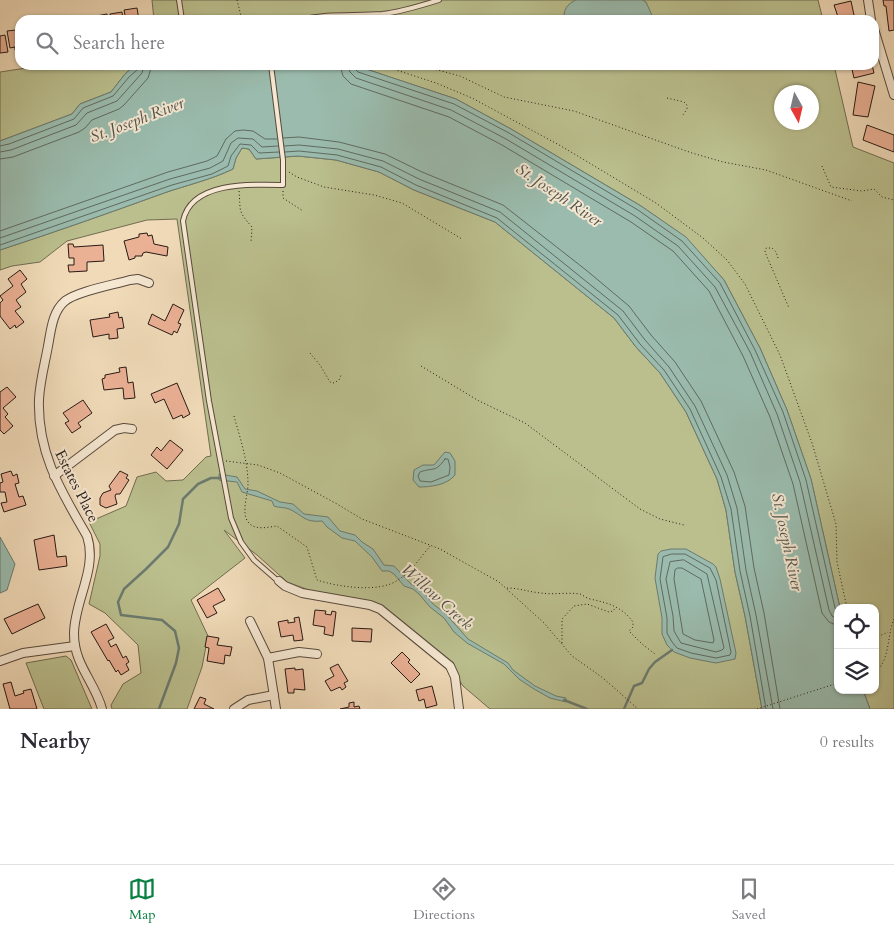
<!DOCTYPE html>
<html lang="en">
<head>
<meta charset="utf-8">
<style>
	:root { --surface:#fff; --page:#f2f2f3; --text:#2b2b33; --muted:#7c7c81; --line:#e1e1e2; --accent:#0b8043 }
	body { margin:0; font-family:Cardo,serif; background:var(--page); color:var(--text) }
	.controls { position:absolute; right:15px; bottom:15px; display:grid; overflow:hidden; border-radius:10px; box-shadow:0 1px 4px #0004 }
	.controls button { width:45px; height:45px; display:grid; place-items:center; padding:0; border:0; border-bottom:1px solid var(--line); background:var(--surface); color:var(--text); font:25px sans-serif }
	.compass { position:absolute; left:774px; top:85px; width:45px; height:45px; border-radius:50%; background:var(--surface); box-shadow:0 1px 4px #0004; rotate:172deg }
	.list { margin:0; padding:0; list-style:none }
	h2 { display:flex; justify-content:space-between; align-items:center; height:65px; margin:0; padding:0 20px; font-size:21px }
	h2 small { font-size:16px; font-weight:400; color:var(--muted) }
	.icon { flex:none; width:28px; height:28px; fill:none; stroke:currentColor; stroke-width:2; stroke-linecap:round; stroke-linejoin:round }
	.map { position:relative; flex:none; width:894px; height:709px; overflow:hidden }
	.search { position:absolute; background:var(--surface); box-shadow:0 1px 4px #0004; left:15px; right:15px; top:15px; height:55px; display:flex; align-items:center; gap:12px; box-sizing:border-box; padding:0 18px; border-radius:15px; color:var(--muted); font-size:19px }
	.sheet { height:155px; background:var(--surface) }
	nav { display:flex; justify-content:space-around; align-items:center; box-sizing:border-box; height:70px; border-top:1px solid var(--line); background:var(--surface); font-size:14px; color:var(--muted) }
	nav a { display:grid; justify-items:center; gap:2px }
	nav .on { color:var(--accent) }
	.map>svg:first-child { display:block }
	.green { fill:#bbbf8e; stroke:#716c51; fill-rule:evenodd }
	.water { fill:#9abbad; stroke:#6c7b70 }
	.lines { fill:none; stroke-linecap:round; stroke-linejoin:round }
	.shore { stroke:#606a60; stroke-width:1 }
	.stream { stroke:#6c7b70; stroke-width:2.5 }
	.building { fill:#ebb195; stroke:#271a14 }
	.lane-casing { stroke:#594a3d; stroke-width:6 }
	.street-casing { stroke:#594a3d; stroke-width:10 }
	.path { stroke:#271a14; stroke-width:1; stroke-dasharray:1 2.5; stroke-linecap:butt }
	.lane { stroke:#f5e7d1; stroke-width:4 }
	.street { stroke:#f5e7d1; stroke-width:8 }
	.labels { text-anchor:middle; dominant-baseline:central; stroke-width:4; stroke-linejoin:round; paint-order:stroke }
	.street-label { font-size:15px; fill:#271a14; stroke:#f5e7d1 }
	.water-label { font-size:16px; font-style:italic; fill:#4f524a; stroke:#f5e7d1 }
</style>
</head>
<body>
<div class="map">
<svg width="894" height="709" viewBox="0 0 894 709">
	<rect width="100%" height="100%" fill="#f0dab8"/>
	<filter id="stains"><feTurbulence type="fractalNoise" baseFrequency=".004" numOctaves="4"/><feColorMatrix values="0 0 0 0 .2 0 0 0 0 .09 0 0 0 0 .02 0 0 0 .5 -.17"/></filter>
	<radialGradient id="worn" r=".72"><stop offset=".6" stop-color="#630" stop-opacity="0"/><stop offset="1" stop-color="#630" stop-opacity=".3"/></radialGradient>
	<g class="green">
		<polygon points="152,0 818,0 823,20 154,20"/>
		<polygon points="46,65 135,65 125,74 111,92 80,104 72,114 0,141 0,72"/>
		<path d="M346 65H834L853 147 894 163V709H870L863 690H875V608H840L811 479 787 410 760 348 724 280 685 237 641 206 511 129 456 99 357 66ZM782 92H812V122H782Z"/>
		<path d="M242 148 249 149 256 159 298 156 336 160 379 172 414 190 495 222 614 318 636 347 660 373 686 412 717 479 726 510 735 572 745 616 762 709H490L463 686 450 666 385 612 336 600 287 582 257 555 224 530 245 558 191 600 208 636 202 667 187 709H112L111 705 123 684 141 673 138 645 105 613 89 604 100 556V544L89 522 126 506 137 477 156 472 166 481 183 480 206 457 211 456 177 219 147 220 67 241 40 262 12 266 0 270V250C55 232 109 213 164 193 187 185 210 180 233 169L236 158Z"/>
		<polygon points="66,656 71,660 92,709 44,709 26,663"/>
	</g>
	<g class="water">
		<path d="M576 0H642L646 2 654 20H564C563 10 567 4 576 0Z"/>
		<path d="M135 65H346L357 66 456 99 511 129 641 206 686 237 724 280 760 348 787 410 811 479 840 608H838V690H863L870 709H762L745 616 735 572 726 510 717 479 686 412 660 373 636 347 614 318 495 222 414 190 379 172 336 160 298 156 256 159 249 149 242 148 236 158 233 169C210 180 187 185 164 193 109 213 55 232 0 250V141L72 114 80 104 111 92 125 74Z"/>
		<path d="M445 452 450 453 455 461V475C447 485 431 487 419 487L413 480 414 470 423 465H434Z"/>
		<path d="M219 474 237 477 245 489 257 491 280 502 293 504 304 514 328 517 340 531 355 535 362 542 373 549 384 565 394 566 411 584 421 589 433 604 446 614 468 639 508 663 513 670 535 686 556 696 566 698V702L550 698 534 689 519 679 504 664 467 643 454 632 444 618 430 607 419 594 413 589 404 586 394 574 389 571H382L372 557 355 541 342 538 327 527 322 521C304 523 303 515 289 509 284 507 279 508 274 506L272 501 242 492 237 482 219 480Z"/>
		<polygon points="0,537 15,564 7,590 0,593"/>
		<polygon points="671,549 686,549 713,564 716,567 720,579 736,653 735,659 716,663 690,658 674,652 667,645 662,634 662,618 655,578 658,554 661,551"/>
	</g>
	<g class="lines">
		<g class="shore">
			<polyline points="340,65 343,76 351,84 449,117 502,145 631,222 673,251 709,291 743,356 770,417 793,484 822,613 829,622 838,626"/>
			<polyline points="348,65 350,72 356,78 451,110 506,139 635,216 678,246 715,287 750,352 777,414 800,482 829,610 832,616 838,619"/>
			<polyline points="354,65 355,69 358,72 454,104 509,133 638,210 682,241 720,283 755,350 783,412 806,480 835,608 838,612"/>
			<polyline points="283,138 299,137 339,142 385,154 422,172 503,205 586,270 629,306 651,335 675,362 701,401 734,472 745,506 754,568 764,613 780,709"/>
			<polyline points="0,146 9,144 74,119 83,108 113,96 129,77 137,70 138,65"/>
			<polyline points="284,146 299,145 338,149 383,161 419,179 500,212 623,311 645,340 669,367 695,406 727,475 737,508 746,570 756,615 773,709"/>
			<polyline points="0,152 11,150 76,125 87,113 117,101 142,73 144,65"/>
			<polyline points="285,152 299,151 337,155 381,167 416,185 497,218 618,315 640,344 664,370 690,409 721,477 731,509 740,571 750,616 766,709"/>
			<polyline points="0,159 13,157 79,132 85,128 92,120 119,109 124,105 148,78 152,65"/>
			<polyline points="0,231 168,172 207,161 217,156 226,139 235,131 243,130 253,131 265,139 277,139"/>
			<polyline points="0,238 170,179 210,168 223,161 231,143 238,138 253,139 262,147 278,146"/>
			<polyline points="0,245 172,185 212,174 228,166 231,156 240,144 251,145 259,153 279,152"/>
			<path d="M445 459H448L450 467 449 475 431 482 420 481 418 476 420 472C434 467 435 473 445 459Z"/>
			<polygon points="672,554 685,554 710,568 716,580 731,652 730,655 716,658 691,653 677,648 672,642 667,633 667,618 660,579 663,557"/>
			<polygon points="684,560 707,574 724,648 722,650 716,652 681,643 674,631 673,616 666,579 670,562"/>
			<polygon points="678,568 682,568 701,579 714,640 713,643 695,640 683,634 674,579 675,570"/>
		</g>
		<g class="stream">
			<polyline points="564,700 587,709"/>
			<polyline points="159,709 176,663 179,648 175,631 162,620 121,615 118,602 124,589 146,569 168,547 179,524 183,499 198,484 211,478 222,478"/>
			<polyline points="624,709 634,686 642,683 649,669 655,662 672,650"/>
		</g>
	</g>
	<g class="building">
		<polygon points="883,0 894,0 894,30 889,31 886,6 884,6"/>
		<polygon points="851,1 855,20 839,20 834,5"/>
		<polygon points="137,8 139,20 134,20 133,19 126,20 124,10"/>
		<polygon points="122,12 123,20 111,20 110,14"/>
		<polygon points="107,14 108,20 92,20 91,17"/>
		<polygon points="16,30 17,32 20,32 20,50 15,50 15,47 10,48 7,31"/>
		<polygon points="5,35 8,52 0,53 0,36"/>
		<polygon points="851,65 872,65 874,73 854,78"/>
		<polygon points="858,82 875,86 868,117 853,115"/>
		<polygon points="867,125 894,135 894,152 863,140"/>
		<polygon points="147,233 148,236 152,235 154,244 168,247 167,256 146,252 143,253 142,256 135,256 135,258 129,260 124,241 139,237 139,234"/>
		<polygon points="68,244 73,244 74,247 103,245 104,261 87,262 87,271 69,272 68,265 74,265 74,258 69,258"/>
		<polygon points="20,270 27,279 21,284 26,292 16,300 21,307 15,311 24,322 16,328 15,325 10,329 0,316 0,303 3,300 0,296 13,286 8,279"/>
		<polygon points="173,304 184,310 178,323 181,324 177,333 174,331 172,335 148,324 152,314 165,321"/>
		<polygon points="118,312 119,318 122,317 124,328 117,329 118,338 109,339 109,334 93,337 90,320 110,317 109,314"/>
		<polygon points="126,367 128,383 133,382 135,398 124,399 123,388 104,390 102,379 105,378 105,375 120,372 119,368"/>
		<polygon points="177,383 190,414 183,418 182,415 173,419 164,399 155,403 151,394"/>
		<polygon points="7,387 16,397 3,408 8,414 5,417 13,426 4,434 0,430 0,392"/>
		<polygon points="83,400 92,413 78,423 81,427 72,433 65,423 69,421 63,413"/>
		<polygon points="170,440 183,450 167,469 151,455 157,447 161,451"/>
		<polygon points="11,471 13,476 17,474 19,483 15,484 19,497 23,496 26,505 4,512 1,503 7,502 5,492 0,492 0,483 3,482 1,474"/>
		<polygon points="120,471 128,475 126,478 129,480 120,494 116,494 115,496 117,504 106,508 100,505 100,498 103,493 111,490 109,486"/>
		<polygon points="54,535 57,557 66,556 67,566 39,570 34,540"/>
		<polygon points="218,588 225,600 213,606 217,613 207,618 197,600"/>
		<polygon points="38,604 45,618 12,634 4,619"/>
		<polygon points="315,610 326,611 325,614 331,615 332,611 336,612 333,636 324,634 325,627 313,625"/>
		<polygon points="299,617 303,640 294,641 293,635 281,637 278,622 288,620 288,623 295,622 294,618"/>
		<polygon points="106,624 114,638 108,641 111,647 116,644 123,658 126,656 129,662 126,664 129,670 121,675 118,670 116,672 109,660 108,661 91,632"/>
		<polygon points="352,628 372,629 371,642 352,641"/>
		<polygon points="207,636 219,638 217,645 232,647 230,656 225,655 224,664 207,661 209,648 205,647"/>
		<polygon points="402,652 410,660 408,662 420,674 411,683 391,663"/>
		<polygon points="338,664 348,681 344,683 346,687 342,690 340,687 331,691 325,681 334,676 330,668"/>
		<polygon points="295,668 295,670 303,669 305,690 294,689 294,693 288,693 285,669"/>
		<polygon points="11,682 15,696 24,693 23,691 31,689 37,709 10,709 3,684"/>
		<polygon points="432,686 437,705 426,708 424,699 419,701 416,690"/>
		<polygon points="200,697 206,699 204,704 214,709 194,709"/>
		<polygon points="354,702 354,707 359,706 360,709 340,709 349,707 349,703"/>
	</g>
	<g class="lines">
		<g class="lane-casing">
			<g id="lane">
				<polyline points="179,0 182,20"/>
				<path d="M299 20C328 13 353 16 382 14 401 12 420 6 439 0"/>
				<path d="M271 65 283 160V185C252 184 191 181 183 221L209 401 231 518 241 542 254 560 278 581"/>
			</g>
		</g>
		<g class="street-casing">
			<g id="street">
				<polyline points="868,0 871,20"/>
				<polyline points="874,29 894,95"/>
				<polyline points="54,476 115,430 124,428 132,429"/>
				<polyline points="279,581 285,586 302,593 370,605 380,609 450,666 455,677 459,709"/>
				<polyline points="250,621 268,658 276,709"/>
				<polyline points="268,658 299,652 317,654"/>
				<polyline points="0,661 23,653 75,646"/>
				<path d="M102 709C95 682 74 665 74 634 74 601 98 569 87 536 61 491 37 453 39 399 40 381 45 363 48 346 51 331 52 312 65 301 78 291 113 285 130 280L138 279 149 283"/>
				<polyline points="234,709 248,700 274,695"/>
			</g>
		</g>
		<g class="path">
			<polyline points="237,0 242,20"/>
			<polyline points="381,65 436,83 472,98 561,146 656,203 703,238 727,260 745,284 780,355 812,443 836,524 837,562 847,608"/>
			<polyline points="419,65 460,76 504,97 574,111 692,153 723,162 766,170 852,201"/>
			<polyline points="667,98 684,102 687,105 687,109 683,115"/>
			<polyline points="822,166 831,187 862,191 874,189 882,197 894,200"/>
			<polyline points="289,172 297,177 324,187 374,195 402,203 462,239"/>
			<path d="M239 191C241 212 237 210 252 227L251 243"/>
			<polyline points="283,191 283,198 303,211"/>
			<polyline points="778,258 776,252 772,248 766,248 765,252 789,308"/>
			<polyline points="310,353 320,365 330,382 334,383 339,380 341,375"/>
			<polyline points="421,366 479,401 525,423 640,509 660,519 684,525"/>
			<path d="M234 416C240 438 248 461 248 484 248 495 241 512 248 522 255 531 268 527 277 526L307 547 317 580C338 587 380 593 398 580 411 572 420 558 430 546"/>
			<polyline points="226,461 258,465 280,473 337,504 362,519 440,549 499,582 544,623 572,656 603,678 638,709"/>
			<path d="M507 588C519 588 529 592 541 593 553 595 567 592 580 594 583 595 586 598 590 599 608 603 621 606 633 622V627L629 631 642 644 655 654"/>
			<polyline points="875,638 888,632"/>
			<polyline points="562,643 562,619 574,606 587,604 609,612 613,611 616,607"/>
			<path d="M875 671C890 663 887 634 894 619"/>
			<polyline points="757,709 838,683"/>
		</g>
		<use href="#lane" class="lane"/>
		<use href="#street" class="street"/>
	</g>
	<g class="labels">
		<g class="street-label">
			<text transform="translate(77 486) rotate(63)">Estates Place</text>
		</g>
		<g class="water-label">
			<text transform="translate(137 120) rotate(-21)">St. Joseph River</text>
			<text transform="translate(559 195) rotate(34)">St. Joseph River</text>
			<text transform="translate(787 542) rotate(78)">St. Joseph River</text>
			<text transform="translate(437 597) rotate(42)">Willow Creek</text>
		</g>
	</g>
	<rect width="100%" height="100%" filter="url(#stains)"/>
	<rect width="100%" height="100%" fill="url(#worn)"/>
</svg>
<div class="controls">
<button><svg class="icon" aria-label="locate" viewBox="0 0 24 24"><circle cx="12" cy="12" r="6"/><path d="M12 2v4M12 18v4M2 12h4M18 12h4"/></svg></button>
<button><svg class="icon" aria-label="layers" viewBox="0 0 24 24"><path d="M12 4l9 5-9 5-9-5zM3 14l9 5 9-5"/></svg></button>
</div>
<svg class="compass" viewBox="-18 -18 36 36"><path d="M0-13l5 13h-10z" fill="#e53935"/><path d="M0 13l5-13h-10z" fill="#7c7c81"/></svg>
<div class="search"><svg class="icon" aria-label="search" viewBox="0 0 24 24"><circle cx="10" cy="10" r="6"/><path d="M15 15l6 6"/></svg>Search here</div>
</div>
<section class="sheet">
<h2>Nearby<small>0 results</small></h2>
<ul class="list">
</ul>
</section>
<nav>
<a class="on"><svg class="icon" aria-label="map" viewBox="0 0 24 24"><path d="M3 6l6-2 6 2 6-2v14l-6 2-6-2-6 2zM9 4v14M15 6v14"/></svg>Map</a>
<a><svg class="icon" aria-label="directions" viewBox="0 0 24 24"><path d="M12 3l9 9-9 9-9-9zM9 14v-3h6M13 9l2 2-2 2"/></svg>Directions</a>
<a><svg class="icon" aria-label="saved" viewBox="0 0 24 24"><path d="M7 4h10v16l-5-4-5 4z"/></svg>Saved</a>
</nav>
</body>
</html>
